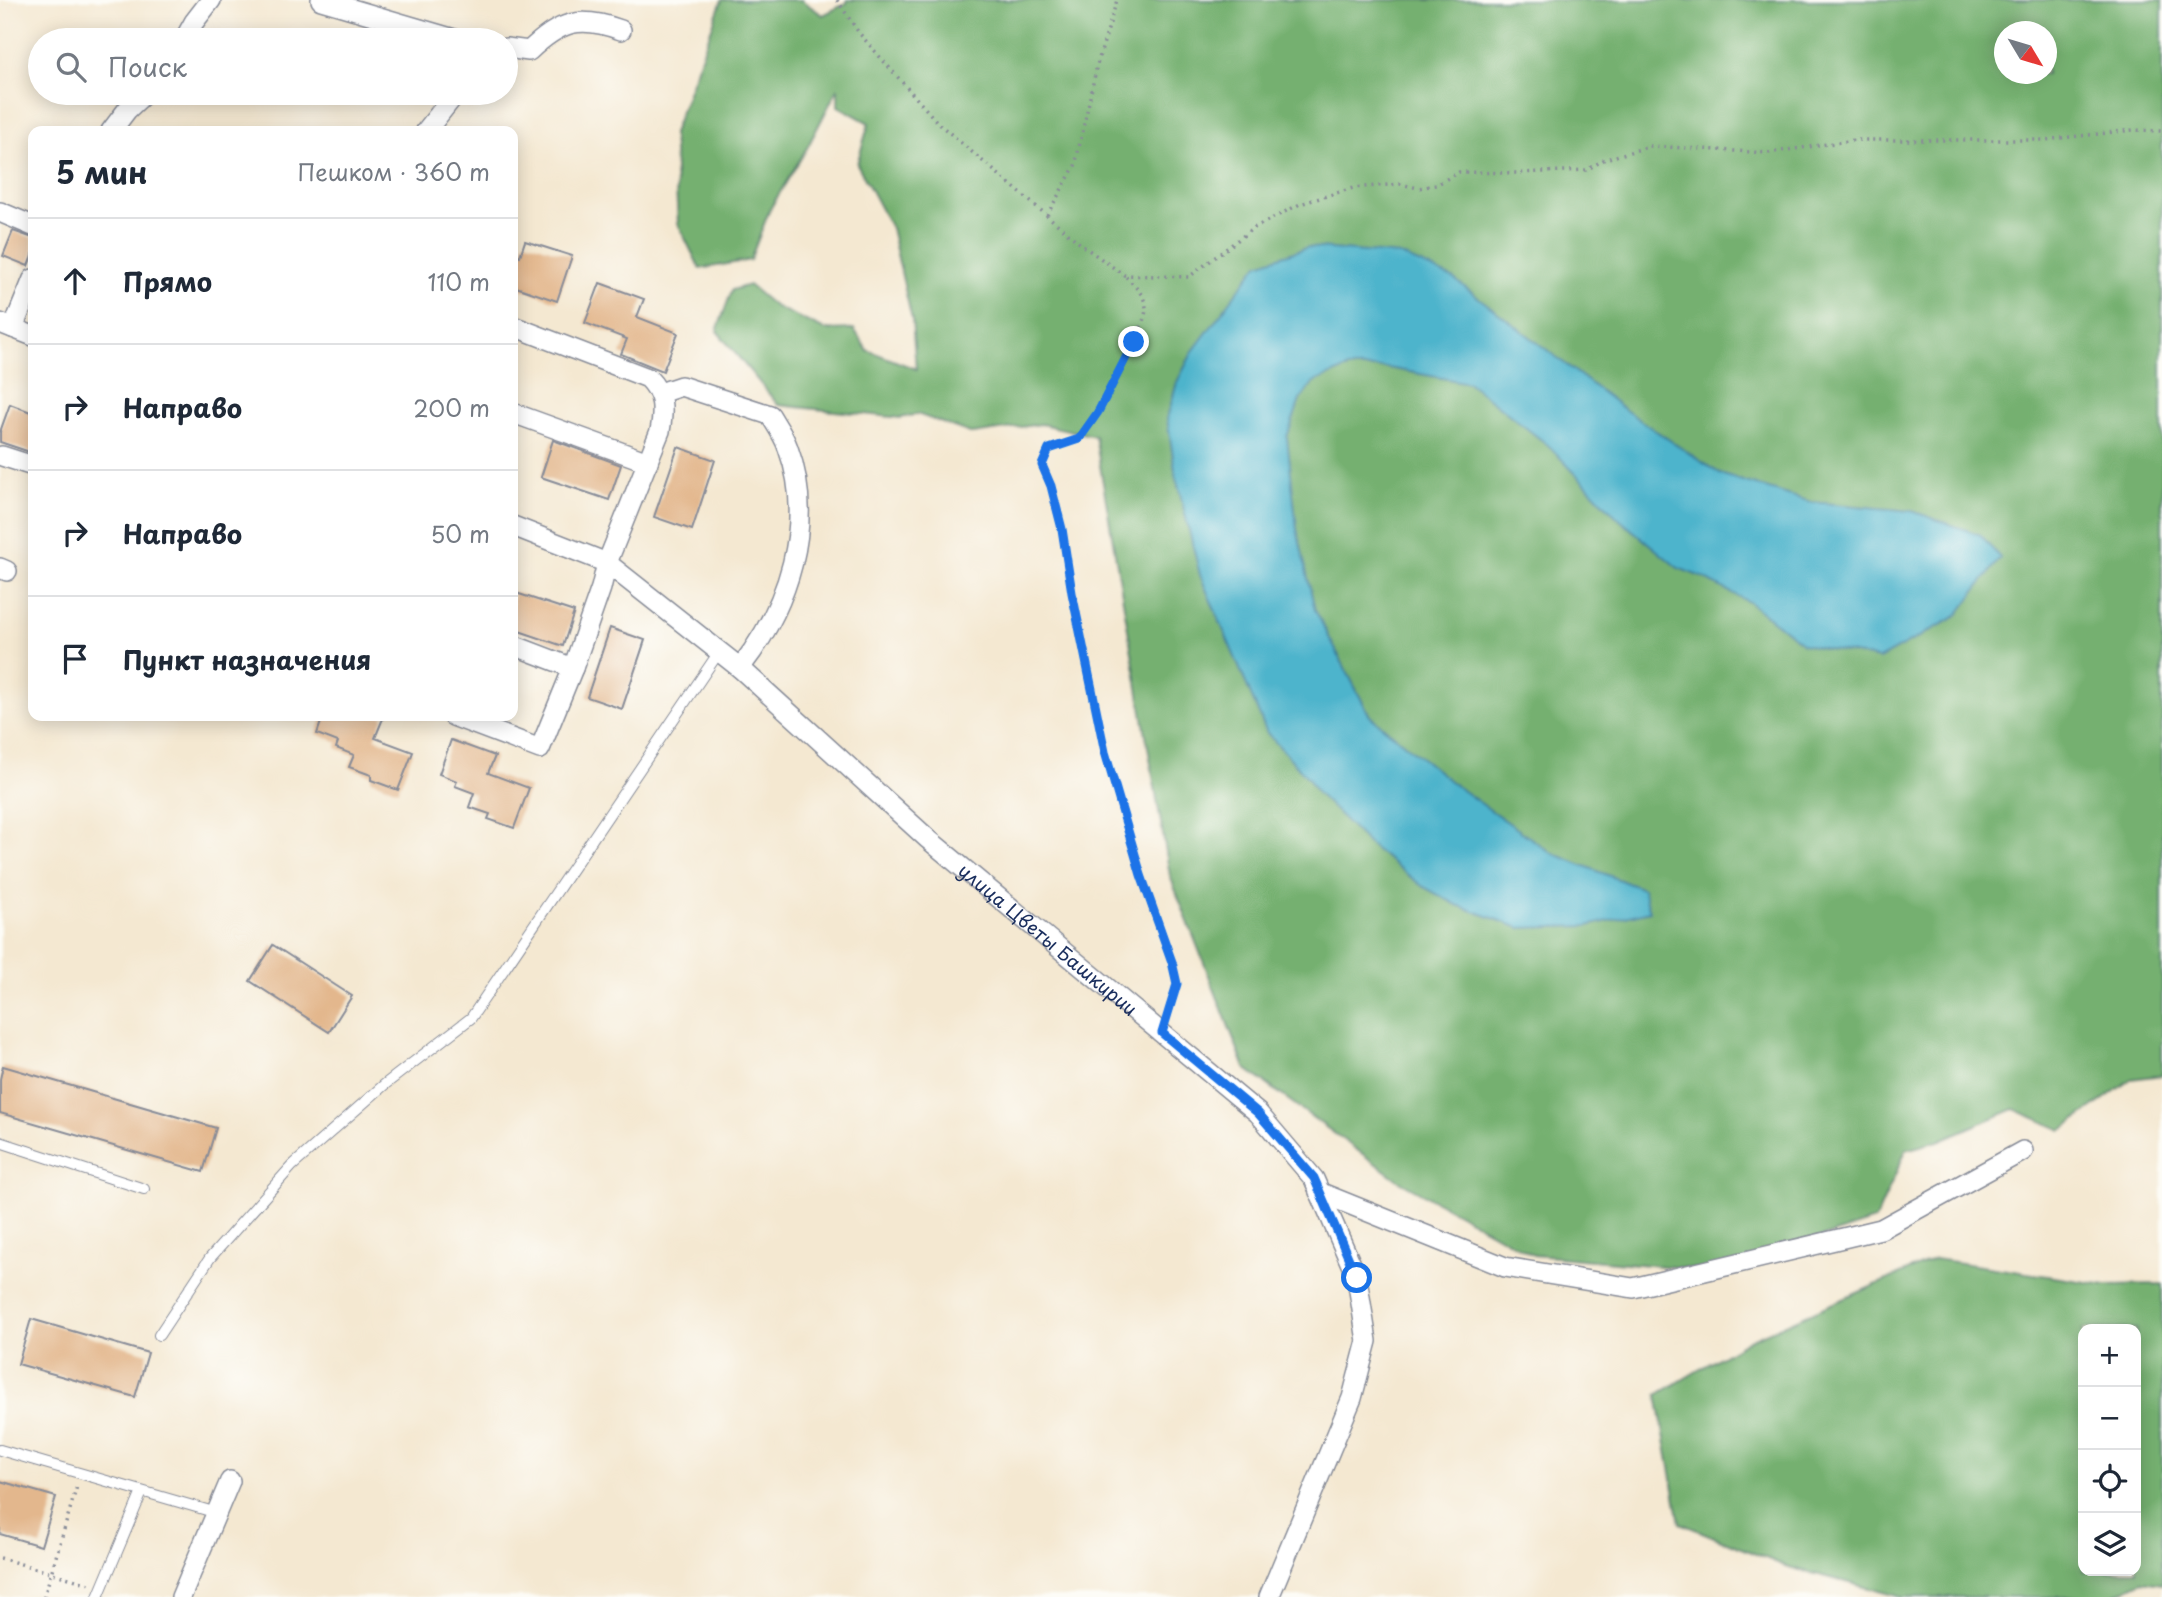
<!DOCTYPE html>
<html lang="ru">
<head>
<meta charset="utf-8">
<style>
	:root { --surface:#fff; --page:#f6f6f7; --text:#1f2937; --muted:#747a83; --line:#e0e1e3 }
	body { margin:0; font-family:"Playpen Sans",sans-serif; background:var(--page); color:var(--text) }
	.controls { position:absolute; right:21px; bottom:21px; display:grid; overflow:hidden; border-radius:14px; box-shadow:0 4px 18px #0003 }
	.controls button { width:63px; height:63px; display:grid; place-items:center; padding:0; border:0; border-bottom:2px solid var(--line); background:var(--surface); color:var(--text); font:35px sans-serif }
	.compass { position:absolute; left:1994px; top:21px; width:63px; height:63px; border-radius:50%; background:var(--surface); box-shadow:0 4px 18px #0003; rotate:128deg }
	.stop { position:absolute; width:21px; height:21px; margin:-16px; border:5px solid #1a73e8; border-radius:50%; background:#fff }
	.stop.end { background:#1a73e8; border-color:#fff; box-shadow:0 2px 7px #0008 }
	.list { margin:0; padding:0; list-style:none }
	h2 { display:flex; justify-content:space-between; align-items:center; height:91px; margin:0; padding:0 28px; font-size:30px }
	h2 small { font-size:23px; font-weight:400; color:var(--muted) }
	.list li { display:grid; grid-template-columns:46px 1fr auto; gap:21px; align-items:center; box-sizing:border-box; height:126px; padding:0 28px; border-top:2px solid var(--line) }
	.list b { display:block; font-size:26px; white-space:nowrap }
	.list em { font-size:23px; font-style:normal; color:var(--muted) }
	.icon { flex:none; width:38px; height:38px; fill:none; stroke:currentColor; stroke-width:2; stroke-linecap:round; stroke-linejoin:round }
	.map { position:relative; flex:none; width:2162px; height:1597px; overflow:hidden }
	.search { position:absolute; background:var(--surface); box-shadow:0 4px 18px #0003; left:28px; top:28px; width:490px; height:77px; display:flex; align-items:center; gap:18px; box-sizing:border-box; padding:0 24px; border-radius:38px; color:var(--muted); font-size:26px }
	.panel { position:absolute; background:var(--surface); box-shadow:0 4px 18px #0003; left:28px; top:126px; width:490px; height:595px; border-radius:14px }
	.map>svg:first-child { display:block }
	.forest { fill:#75b06f; stroke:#487066; stroke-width:2; fill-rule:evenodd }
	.water { fill:#4eb4cc; stroke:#347295; stroke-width:2 }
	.building { fill:#e3b78d }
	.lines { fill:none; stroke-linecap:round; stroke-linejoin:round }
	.lane-casing { stroke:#888c98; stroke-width:12 }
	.street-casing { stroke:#888c98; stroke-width:22 }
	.path { stroke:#888c98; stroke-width:3.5; stroke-dasharray:2 5; stroke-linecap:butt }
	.lane { stroke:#fff; stroke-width:10 }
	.street { stroke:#fff; stroke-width:19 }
	.route { stroke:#1a73e8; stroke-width:9 }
	.labels { text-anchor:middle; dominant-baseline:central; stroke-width:6; stroke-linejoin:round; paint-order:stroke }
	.street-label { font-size:19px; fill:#1b2f5e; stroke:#fdfcf7 }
</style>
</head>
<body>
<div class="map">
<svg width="2162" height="1597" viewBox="0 0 2162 1597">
	<rect width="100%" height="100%" fill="#fdfcf7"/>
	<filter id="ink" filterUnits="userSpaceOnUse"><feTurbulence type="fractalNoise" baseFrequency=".0143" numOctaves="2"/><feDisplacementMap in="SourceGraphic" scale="14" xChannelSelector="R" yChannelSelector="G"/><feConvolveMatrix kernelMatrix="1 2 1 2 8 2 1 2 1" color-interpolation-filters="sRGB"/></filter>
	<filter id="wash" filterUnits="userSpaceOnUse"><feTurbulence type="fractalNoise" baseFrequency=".00686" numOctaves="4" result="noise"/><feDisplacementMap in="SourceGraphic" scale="28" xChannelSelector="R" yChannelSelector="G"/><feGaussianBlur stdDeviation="1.57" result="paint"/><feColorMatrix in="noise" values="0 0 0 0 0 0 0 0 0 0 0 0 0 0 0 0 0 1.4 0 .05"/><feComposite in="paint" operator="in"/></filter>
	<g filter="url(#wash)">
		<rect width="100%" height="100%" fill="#f4e8d1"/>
		<g class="forest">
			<path d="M722 0H801L823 15 847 3V0H2162V1075L2131 1079 2062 1130 2014 1109 1938 1141 1906 1150 1875 1220 1720 1271 1533 1255 1398 1180 1245 1068 1170 876 1095 436 1041 424 973 434 917 414 901 418 778 405 717 331 732 290 749 285 774 306 825 330 854 329 867 350 916 369 912 320 891 228 857 164 869 123 838 106V88L807 148 770 209 750 260 700 269 678 224 673 133ZM2004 32H2046V74H2004Z"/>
			<path d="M1935 1259 2106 1285 2162 1284V1584L2142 1581 2110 1597H1902L1785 1566 1680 1523 1657 1395 1749 1340ZM2083 1329H2136V1571H2083Z"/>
		</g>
		<polygon class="water" points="1308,247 1400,255 1453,278 1628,412 1720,474 1811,502 1912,511 1981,535 2000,558 1957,616 1879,659 1803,644 1749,602 1704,578 1678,568 1619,519 1549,446 1469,383 1388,368 1348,368 1314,382 1300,400 1287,437 1297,529 1315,610 1370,716 1459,788 1552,853 1643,889 1650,911 1588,926 1520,928 1457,905 1422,886 1371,846 1317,793 1308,778 1267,733 1200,575 1176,477 1167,418 1177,382 1193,351 1258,264"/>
		<g id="blocks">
			<g class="building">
				<polygon points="13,231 33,238 33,253 28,266 3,256"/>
				<polygon points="525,241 572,256 557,301 513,286 513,254 520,256"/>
				<polygon points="600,283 644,299 637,317 678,333 663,371 621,354 627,339 585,323"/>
				<polygon points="10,404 33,413 33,453 0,442 0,432"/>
				<polygon points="553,440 621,465 609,500 541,477"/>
				<polygon points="678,447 715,460 692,530 654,517"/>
				<polygon points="513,592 574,612 563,646 513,629"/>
				<polygon points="610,628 645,640 622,709 587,697"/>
				<polygon points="323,716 384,716 375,738 413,752 398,790 371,780 371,775 349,767 354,755 336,748 338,742 317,734"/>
				<polygon points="451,740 495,756 488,773 529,788 514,828 488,819 490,814 469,807 474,793 455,786 457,781 439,774"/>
				<polygon points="273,945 352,996 329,1032 250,981"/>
				<polygon points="3,1066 216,1128 203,1172 0,1113 0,1079"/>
				<polygon points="31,1319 148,1353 135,1397 18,1364"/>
				<polygon points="0,1481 56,1497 41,1546 0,1534"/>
			</g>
		</g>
	</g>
	<g filter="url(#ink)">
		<use href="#blocks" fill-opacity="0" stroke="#888c98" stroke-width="2"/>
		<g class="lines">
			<g class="lane-casing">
				<g id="lane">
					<polyline points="0,1142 144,1189"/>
					<polyline points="159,1335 210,1258 292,1166 384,1085 471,1018 719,652"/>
					<polyline points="0,1450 217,1513"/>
					<polyline points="98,1597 142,1492"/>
				</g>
			</g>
			<g class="street-casing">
				<g id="street">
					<polyline points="321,0 458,40"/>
					<polyline points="184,40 194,22 211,0"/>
					<path d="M506 48 529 51C561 21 579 15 621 30"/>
					<polyline points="111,131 127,110 145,93"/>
					<polyline points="426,131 456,93"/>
					<polyline points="0,212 33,226"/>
					<polyline points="0,323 33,336"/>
					<path d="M513 326 648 378C664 394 664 409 660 431L607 563 601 588 573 668 513 645"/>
					<polyline points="13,328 33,279"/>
					<path d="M660 393 681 386 770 415C776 425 784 436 788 448 816 524 788 607 740 668"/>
					<polyline points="513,413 648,462"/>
					<polyline points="2,456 33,466"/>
					<path id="s1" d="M513 526 607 563 740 668 928 839 1258 1113 1314 1179 1357 1278 1367 1341 1352 1398 1269 1597"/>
					<polyline points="0,568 7,571"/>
					<polyline points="453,716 540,749 573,668"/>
					<polyline points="1319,1192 1505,1267 1633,1288 1881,1229 2023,1151"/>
					<polyline points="181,1597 230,1481"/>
				</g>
			</g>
			<g class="path">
				<polyline points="837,0 859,33 939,124 1083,246 1124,275 1189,277 1252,229 1300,204 1353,188 1400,184 1418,188 1436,185 1459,172 1520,173 1586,170 1605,159 1651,146 1768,153 1854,140 2044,140 2133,130 2162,131"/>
				<polyline points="1047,215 1075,166 1097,65 1117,0"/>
				<path d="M1126 277C1134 285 1145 295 1146 308 1147 326 1094 425 1080 438 1073 444 1058 446 1049 449L1042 465 1051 486 1062 529 1072 593 1105 752 1141 875 1172 962 1177 984 1168 1014"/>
				<polyline points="0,1558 90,1584"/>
				<polyline points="44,1597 77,1486"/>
			</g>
			<use href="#lane" class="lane"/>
			<use href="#street" class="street"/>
		</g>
	</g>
	<g class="lines" filter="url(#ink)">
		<polyline class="route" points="1134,342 1098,412 1079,439 1049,449 1042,465 1051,486 1062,529 1072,593 1105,752 1141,875 1172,962 1177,984 1162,1033 1258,1113 1314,1178 1357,1278"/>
	</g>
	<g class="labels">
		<g class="street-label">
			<text stroke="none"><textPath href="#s1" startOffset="681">улица Цветы Башкирии</textPath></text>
		</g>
	</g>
</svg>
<div class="controls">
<button>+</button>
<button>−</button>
<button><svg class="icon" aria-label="locate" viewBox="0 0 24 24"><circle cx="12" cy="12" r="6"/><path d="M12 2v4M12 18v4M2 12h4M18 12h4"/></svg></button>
<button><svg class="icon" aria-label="layers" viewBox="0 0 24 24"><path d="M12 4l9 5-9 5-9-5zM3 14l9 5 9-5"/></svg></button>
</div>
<svg class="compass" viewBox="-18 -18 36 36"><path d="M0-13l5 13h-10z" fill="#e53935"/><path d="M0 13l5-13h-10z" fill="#747a83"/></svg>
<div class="stop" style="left:1357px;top:1278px"></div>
<div class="stop end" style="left:1134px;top:342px"></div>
<div class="search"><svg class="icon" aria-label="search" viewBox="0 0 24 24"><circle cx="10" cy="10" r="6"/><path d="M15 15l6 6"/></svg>Поиск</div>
<section class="panel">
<h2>5 мин<small>Пешком · 360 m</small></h2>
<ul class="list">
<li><svg class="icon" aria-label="ahead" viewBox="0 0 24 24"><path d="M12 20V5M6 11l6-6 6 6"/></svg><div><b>Прямо</b></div><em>110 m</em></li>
<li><svg class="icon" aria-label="right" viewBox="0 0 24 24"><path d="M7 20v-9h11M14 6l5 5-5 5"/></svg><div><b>Направо</b></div><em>200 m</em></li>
<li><svg class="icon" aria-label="right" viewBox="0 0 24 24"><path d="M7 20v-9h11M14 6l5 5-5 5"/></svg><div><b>Направо</b></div><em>50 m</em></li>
<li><svg class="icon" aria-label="arrive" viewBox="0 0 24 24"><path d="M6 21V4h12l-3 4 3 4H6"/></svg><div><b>Пункт назначения</b></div></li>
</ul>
</section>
</div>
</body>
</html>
